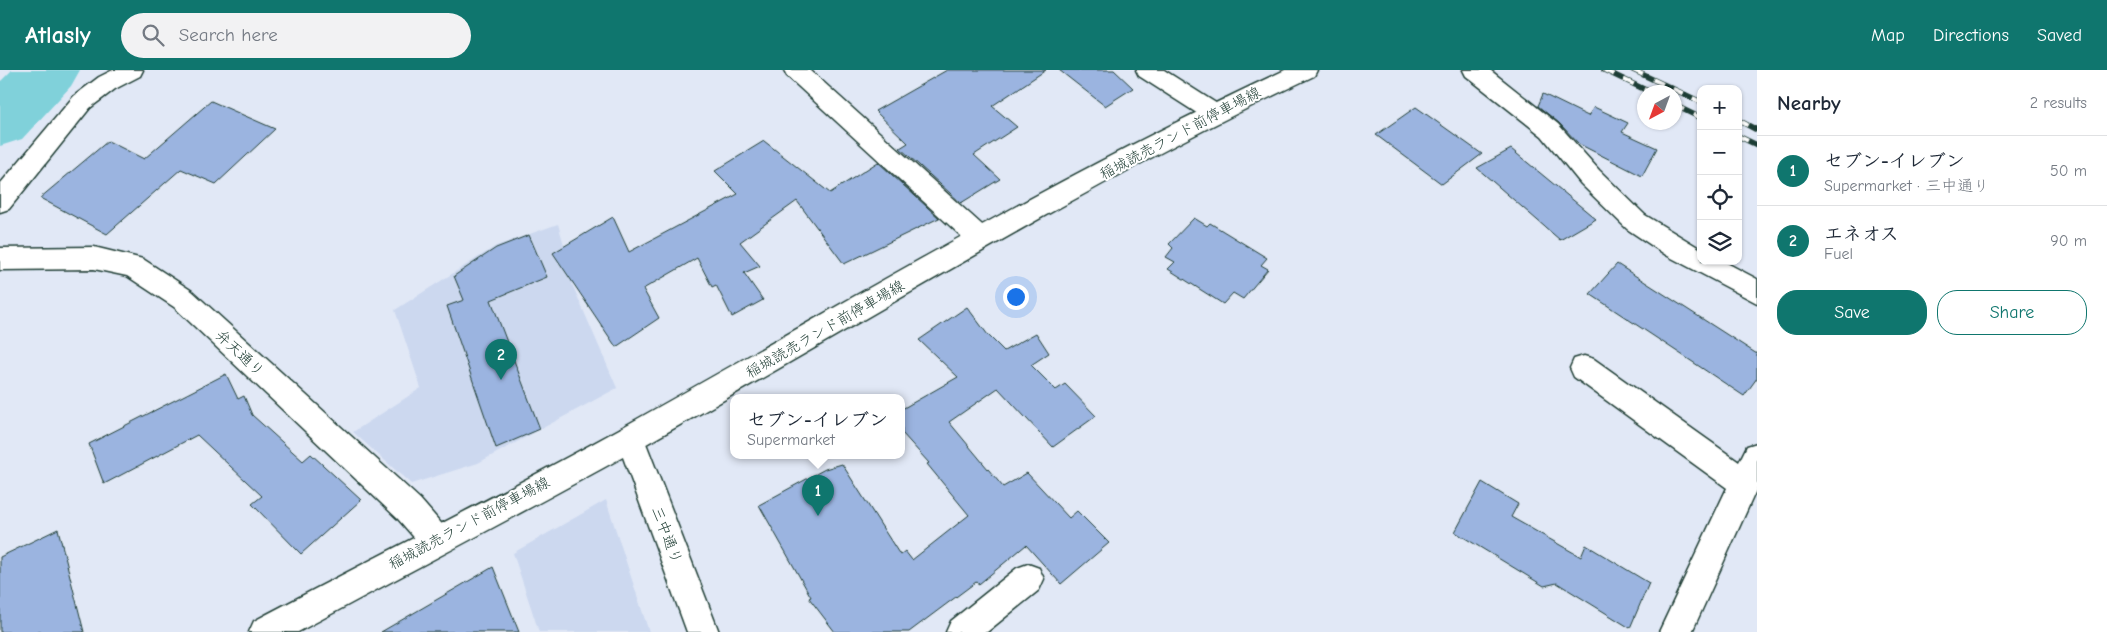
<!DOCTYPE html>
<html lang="en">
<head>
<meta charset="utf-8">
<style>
	:root { --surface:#fff; --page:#f2f2f3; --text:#1f2937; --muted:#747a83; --line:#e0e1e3; --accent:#0f766e }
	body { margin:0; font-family:"Comic Neue","Klee One",sans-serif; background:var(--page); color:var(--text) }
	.controls { position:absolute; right:15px; top:15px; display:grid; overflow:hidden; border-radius:10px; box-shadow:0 1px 4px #0004 }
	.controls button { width:45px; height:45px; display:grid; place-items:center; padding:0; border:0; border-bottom:1px solid var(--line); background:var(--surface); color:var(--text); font:25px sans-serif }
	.compass { position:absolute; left:1637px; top:15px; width:45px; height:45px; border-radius:50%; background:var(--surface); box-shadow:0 1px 4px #0004; rotate:221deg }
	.you { position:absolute; left:1015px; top:226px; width:18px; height:18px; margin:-12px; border:4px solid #fff; border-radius:50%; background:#1a73e8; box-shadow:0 0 0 8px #1a73e833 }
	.badge { display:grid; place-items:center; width:32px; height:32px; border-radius:50%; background:var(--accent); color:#fff; font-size:16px; font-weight:700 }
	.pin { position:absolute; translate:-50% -41px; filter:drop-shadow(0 1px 2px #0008) }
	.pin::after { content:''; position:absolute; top:26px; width:18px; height:15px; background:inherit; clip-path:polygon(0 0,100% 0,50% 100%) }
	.popup { position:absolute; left:730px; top:324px; width:175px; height:65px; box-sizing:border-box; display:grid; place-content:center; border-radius:10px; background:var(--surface); filter:drop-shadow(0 1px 4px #0005); font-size:16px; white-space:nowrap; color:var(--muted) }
	.popup b { font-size:19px; color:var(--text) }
	.popup::after { content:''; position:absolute; left:50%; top:100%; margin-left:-10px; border:10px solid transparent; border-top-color:var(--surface) }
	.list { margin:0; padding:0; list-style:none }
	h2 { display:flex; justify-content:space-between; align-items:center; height:65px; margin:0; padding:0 20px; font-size:21px }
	h2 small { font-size:16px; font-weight:400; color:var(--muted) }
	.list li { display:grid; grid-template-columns:32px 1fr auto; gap:15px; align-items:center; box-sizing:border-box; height:70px; padding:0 20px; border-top:1px solid var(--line) }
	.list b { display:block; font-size:19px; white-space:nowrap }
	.list p { margin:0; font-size:16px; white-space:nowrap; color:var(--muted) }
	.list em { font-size:16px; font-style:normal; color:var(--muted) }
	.actions { display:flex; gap:10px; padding:15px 20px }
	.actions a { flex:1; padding:11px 0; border:1px solid var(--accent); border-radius:20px; text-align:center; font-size:18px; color:var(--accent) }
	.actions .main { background:var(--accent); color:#fff }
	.icon { flex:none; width:28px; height:28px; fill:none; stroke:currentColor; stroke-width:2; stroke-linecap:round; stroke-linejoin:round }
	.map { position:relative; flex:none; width:1757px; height:562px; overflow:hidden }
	header { display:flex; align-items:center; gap:30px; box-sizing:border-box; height:70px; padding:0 25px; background:var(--accent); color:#fff }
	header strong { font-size:24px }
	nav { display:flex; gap:28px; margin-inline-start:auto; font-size:18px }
	.search { width:350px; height:45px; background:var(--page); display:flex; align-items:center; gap:12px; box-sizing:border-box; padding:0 18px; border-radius:28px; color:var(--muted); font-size:19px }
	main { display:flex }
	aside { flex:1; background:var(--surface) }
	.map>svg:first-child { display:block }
	.built { fill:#ccd8ef }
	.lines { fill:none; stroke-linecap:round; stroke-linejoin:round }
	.river { fill:#80d1da; fill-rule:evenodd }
	.building { fill:#9bb4e0; stroke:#1f3d34 }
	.street-casing { stroke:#1f3d34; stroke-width:3 }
	.secondary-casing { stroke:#1f3d34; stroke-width:3 }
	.street { fill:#fff; fill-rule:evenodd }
	.secondary { fill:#fff; fill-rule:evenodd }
	.rail-casing { stroke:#1f3d34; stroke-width:5.5 }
	.rail { stroke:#fff; stroke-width:4; stroke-dasharray:11; stroke-linecap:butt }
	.labels { text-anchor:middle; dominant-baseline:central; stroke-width:4; stroke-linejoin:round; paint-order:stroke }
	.street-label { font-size:15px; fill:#1f3d34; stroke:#fff }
</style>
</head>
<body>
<header>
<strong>Atlasly</strong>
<div class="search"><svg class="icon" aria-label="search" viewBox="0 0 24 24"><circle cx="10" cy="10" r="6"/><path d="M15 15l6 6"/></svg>Search here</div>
<nav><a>Map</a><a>Directions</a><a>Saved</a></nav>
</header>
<main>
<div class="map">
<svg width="1757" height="562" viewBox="0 0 1757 562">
	<rect width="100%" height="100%" fill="#e1e8f6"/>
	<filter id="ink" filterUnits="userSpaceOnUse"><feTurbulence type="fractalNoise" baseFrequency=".02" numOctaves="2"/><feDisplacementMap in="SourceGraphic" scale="10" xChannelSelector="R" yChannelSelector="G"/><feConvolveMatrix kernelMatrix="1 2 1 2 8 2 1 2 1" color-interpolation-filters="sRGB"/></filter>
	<g filter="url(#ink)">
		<g class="built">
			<polygon points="558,154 575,213 572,214 617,318 478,393 411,414 353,362 421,318 395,240 496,176"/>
			<polygon points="606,430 649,562 539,562 513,483"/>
		</g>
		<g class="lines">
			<polygon class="river" points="12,0 80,0 71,16 22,69 0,76 0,12"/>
		</g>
		<g class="building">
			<polygon points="947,0 1046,0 992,36 1017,57 974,85 1000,109 961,133 900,78 908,73 875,41"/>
			<polygon points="1059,0 1114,0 1133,18 1105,36"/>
			<polygon points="1543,24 1588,46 1594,37 1628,53 1622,62 1657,78 1642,106 1579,74 1559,53 1538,36"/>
			<polygon points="211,31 275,59 216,114 181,99 107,164 40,128 108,71 144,89"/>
			<polygon points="1416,37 1482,84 1442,114 1376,65"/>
			<polygon points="764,71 830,123 878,92 939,148 844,194 797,131 740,172 760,196 744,203 763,230 732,247 716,215 712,217 697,188 643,219 659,248 616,277 553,183 613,147 629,182 738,124 715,101"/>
			<polygon points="1511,79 1596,149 1560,170 1477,98"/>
			<polygon points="1194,148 1207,156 1210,153 1267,188 1261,195 1268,199 1243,229 1233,223 1223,234 1168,199 1175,192 1166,187 1173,178 1169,174"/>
			<polygon points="529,165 547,207 491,230 540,359 496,378 447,236 464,230 454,206 496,178"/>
			<polygon points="1617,194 1757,284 1757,308 1744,326 1590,224"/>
			<polygon points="967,237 988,265 1004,281 1036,263 1049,283 1031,295 1056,320 1065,314 1096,346 1053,377 998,318 949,352 1003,417 1027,403 1069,448 1077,441 1109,473 1061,514 1026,475 979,514 976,512 909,562 835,562 809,528 811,527 759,435 825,399 842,394 900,485 905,481 912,490 969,445 927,394 929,393 902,363 902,339 958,307 919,270"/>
			<polygon points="226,304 238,329 244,326 252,345 303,391 311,384 361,430 301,484 252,434 262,426 197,365 104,414 89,374"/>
			<polygon points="1482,412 1518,434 1511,447 1581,487 1586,475 1649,513 1630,558 1557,513 1544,516 1455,462"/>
			<polygon points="58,459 84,562 0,562 0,487"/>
			<polygon points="493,497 519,562 381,562"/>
		</g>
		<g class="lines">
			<g class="street-casing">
				<g id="street">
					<polygon points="784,0 810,0 990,162 994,169 990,176 981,179 972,176 787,6"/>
					<polygon points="1136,0 1164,0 1222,37 1226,43 1222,49 1214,52 1206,49 1139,6"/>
					<polygon points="1463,0 1490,0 1558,54 1599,100 1645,145 1701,179 1701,191 1723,191 1757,209 1757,233 1666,185 1627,159 1581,114 1542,66 1466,6"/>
					<polygon points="94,177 143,189 192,221 420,429 447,460 451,470 447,480 436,485 425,480 398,449 174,237 127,206 94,199 0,200 0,178"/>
					<polygon points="1584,286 1594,289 1739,392 1747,376 1757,373 1757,418 1692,562 1659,562 1727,418 1574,307 1570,298 1574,289"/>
					<polygon points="630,355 640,359 644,368 719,562 687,562 616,368 620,359"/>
					<polygon points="1028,494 1039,498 1044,509 1039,520 987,562 946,562 951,551 1017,498"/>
				</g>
			</g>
			<g class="secondary-casing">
				<g id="secondary">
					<polygon points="113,0 143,0 140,6 115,19 90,38 9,139 0,142 0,114 74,26 99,7"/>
					<path d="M1285 0H1317L1314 6C1082 115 865 252 641 377 528 440 412 500 298 562H249L254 551C377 486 502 424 623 357 842 235 1058 105 1285 0Z"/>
				</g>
			</g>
			<use href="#street" class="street"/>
			<use href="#secondary" class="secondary"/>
			<g class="rail-casing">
				<g id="rail">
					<polyline points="1604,0 1650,22"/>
					<polyline points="1633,0 1701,32"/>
					<polyline points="1674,35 1701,48"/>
					<polyline points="1738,50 1757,60"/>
					<polyline points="1738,66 1757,75"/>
				</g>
			</g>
			<use href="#rail" class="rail"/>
		</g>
	</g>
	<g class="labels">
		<g class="street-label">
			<text transform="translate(1180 63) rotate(-28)">稲城読売ランド前停車場線</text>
			<text transform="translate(825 259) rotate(-30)">稲城読売ランド前停車場線</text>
			<text transform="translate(240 283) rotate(43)">弁天通り</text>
			<text transform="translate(469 453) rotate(-28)">稲城読売ランド前停車場線</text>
			<text transform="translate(667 465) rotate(69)">三中通り</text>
		</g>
	</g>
</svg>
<div class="controls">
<button>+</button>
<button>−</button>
<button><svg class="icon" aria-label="locate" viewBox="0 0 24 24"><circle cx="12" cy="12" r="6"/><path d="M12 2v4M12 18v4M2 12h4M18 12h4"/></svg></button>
<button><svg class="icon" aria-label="layers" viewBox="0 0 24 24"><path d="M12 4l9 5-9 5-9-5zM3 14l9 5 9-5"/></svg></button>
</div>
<svg class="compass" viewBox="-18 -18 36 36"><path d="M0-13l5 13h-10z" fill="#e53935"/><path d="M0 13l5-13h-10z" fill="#747a83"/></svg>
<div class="you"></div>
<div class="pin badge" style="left:818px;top:446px">1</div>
<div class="popup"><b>セブン-イレブン</b>Supermarket</div>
<div class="pin badge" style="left:501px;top:310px">2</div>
</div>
<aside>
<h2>Nearby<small>2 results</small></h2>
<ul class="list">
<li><span class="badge">1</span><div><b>セブン-イレブン</b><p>Supermarket · 三中通り</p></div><em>50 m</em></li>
<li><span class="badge">2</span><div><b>エネオス</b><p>Fuel</p></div><em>90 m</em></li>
</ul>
<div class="actions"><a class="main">Save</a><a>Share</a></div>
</aside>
</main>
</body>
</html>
